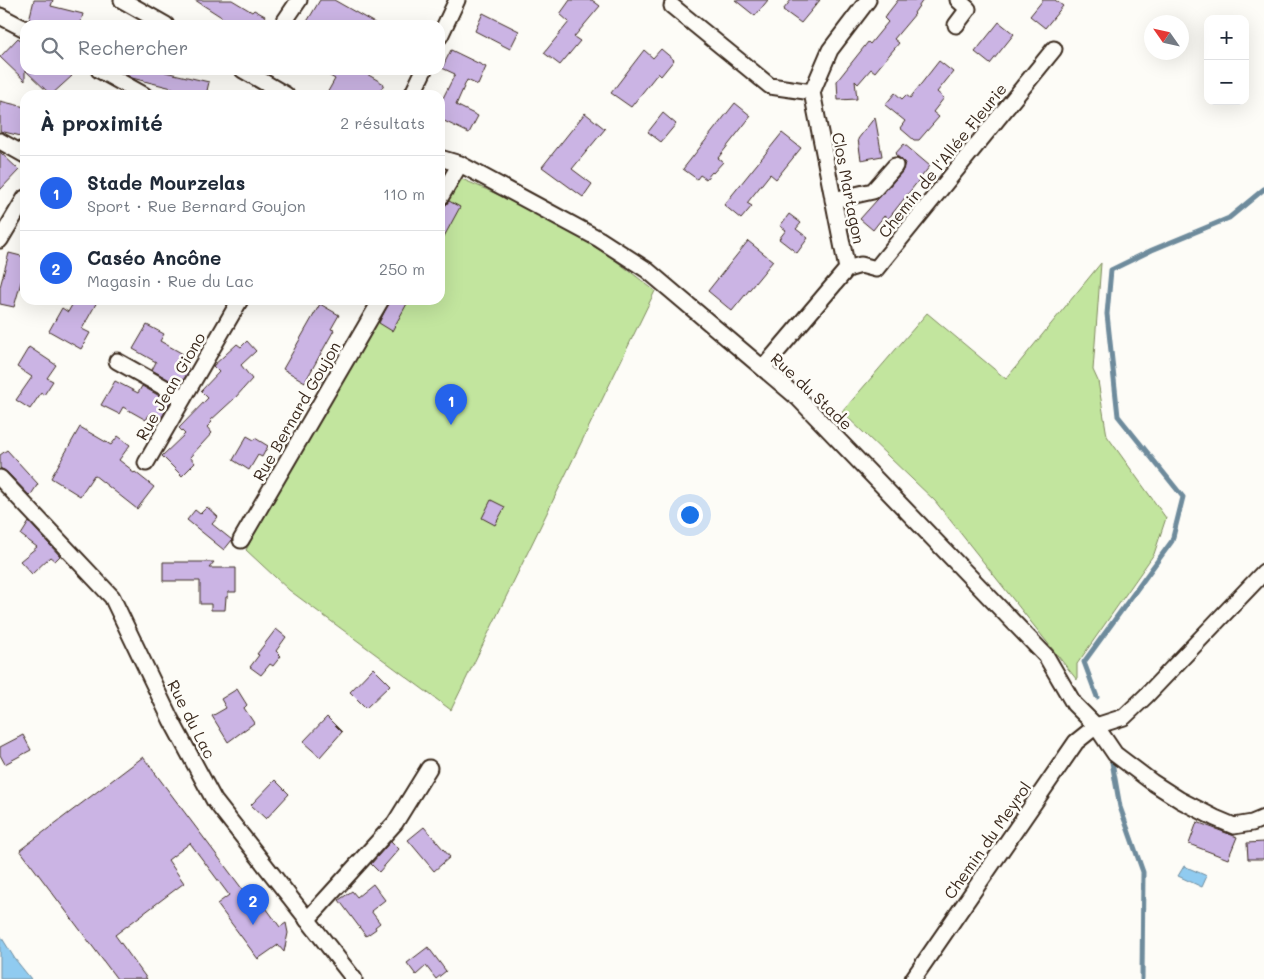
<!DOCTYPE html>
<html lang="fr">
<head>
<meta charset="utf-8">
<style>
	:root { --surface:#fff; --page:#f6f6f7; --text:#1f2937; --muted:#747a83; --line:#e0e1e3; --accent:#2563eb }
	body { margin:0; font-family:Mali,sans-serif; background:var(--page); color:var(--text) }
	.controls { position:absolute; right:15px; top:15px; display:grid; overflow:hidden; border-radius:10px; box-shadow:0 5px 20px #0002 }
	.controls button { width:45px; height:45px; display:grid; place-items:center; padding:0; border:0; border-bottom:1px solid var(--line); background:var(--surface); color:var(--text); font:25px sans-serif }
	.compass { position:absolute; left:1144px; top:15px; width:45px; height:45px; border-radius:50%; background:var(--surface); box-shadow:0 5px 20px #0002; rotate:304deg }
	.you { position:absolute; left:689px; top:514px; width:18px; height:18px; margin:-12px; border:4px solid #fff; border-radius:50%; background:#1a73e8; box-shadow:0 0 0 8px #1a73e833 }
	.badge { display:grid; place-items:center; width:32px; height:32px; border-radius:50%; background:var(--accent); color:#fff; font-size:16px; font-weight:700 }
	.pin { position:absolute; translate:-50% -41px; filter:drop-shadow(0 1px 2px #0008) }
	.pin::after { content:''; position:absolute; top:26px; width:18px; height:15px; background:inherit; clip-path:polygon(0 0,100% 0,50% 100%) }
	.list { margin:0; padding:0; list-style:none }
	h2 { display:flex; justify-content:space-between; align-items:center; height:65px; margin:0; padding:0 20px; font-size:21px }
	h2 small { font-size:16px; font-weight:400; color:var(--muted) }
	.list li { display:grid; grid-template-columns:32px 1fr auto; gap:15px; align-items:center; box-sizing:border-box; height:75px; padding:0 20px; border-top:1px solid var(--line) }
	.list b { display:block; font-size:19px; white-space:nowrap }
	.list p { margin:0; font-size:16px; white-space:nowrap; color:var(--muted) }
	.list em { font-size:16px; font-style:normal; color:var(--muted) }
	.icon { flex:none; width:28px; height:28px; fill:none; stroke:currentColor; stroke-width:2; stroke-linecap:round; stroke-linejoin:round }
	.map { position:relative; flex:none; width:1264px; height:979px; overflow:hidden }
	.search { position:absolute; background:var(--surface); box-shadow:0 5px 20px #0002; left:20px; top:20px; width:425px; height:55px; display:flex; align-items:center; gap:12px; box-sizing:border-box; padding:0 18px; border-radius:15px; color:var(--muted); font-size:19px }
	.panel { position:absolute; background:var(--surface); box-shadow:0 5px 20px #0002; left:20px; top:90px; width:425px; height:215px; border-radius:15px }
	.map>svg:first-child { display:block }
	.green { fill:#c2e59e; stroke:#7e885e }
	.water { fill:#90cbf0; stroke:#6e8b9c }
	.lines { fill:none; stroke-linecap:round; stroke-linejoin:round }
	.stream { stroke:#6e8b9c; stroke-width:5 }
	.building { fill:#cbb4e4; stroke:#3b2a1e }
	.minor-casing { stroke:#3b2a1e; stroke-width:19 }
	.minor { stroke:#fdfcf7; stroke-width:15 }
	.labels { text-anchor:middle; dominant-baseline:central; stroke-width:5; stroke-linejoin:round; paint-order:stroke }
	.street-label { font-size:16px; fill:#3b2a1e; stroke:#fdfcf7 }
</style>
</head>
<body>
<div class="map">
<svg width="1264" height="979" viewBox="0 0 1264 979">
	<rect width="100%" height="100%" fill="#fdfcf7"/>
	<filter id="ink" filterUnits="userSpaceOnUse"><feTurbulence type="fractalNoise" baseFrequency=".02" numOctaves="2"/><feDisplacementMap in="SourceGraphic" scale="10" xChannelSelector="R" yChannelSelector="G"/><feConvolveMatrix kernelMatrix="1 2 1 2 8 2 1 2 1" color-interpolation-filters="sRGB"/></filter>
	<g filter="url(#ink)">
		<g class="green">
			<path d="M447 173C500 194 552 219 600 250 619 262 637 277 655 291L451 710 289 590 246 550 379 300H440V186Z"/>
			<polygon points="1101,263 1093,370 1098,381 1107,436 1166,518 1154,554 1077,664 1077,680 935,501 842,412 927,313 1006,379"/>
		</g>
		<g class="water">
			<polygon points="1184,866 1207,876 1202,887 1178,876"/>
			<polygon points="0,935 15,959 31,979 0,979"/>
		</g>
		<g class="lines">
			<g class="stream">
				<polyline points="1097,697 1084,662 1172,541 1183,497 1118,416 1107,314 1111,270 1152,250 1229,218 1264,189"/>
				<polyline points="1112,762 1120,807 1143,872 1142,979"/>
			</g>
		</g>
		<g class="building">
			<polygon points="34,0 53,0 51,6 83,14 80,25 46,25 30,21 29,20"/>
			<polygon points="195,0 232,0 252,12 254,10 265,16 263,19 273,25 234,25"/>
			<polygon points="320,0 334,0 378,25 305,25"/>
			<polygon points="570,0 592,0 600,6 574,37 580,41 560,65 544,53 569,22 560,14"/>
			<polygon points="735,0 768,0 755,16"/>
			<polygon points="791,0 820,0 801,23 783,10"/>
			<polygon points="898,0 923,0 914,13 915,14 894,39 899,43 875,72 871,69 858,84 855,81 857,99 838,100 837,81 868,42 870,44 888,22 884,18"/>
			<polygon points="1043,0 1055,0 1063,6 1045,28 1030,16"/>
			<polygon points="483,13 519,31 510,49 475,31"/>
			<polygon points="999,22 1014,34 990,64 975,52"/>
			<polygon points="18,38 25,43 25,81 0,57"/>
			<polygon points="661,49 674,60 661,76 658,73 631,107 611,93 644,50 653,58"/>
			<polygon points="451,50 486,67 478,85 467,80 456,105 478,116 469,133 440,119 440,104 455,74 442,68"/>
			<polygon points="939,61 953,72 937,92 944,98 933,112 939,117 919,140 914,140 900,128 905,121 885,105 895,93 902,99 906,95 910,98"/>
			<polygon points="25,70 65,70 72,76 51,95"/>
			<polygon points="165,70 165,72 209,82 206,95 174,95 176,89 132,78 119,71"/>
			<polygon points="320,70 360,70 384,84 378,95 326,95 335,79"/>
			<polygon points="0,101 25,107 25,137 0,131"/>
			<polygon points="735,103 751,116 718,158 723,162 713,173 712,172 706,179 700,175 697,179 683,169"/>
			<polygon points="585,113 605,129 572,169 592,184 583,197 542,167"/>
			<polygon points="663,113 676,124 661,142 648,132"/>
			<polygon points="875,117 882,156 861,160 858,139"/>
			<polygon points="782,133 801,148 776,179 770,174 747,203 752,206 741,219 724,205"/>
			<polygon points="904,144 930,166 888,219 884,216 873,230 860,219 902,172 905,163 895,154"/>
			<polygon points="0,152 19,170 0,190"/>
			<polygon points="449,201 460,207 440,244 440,211"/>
			<polygon points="789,214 801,223 796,229 808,238 797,253 779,239 786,230 780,226"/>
			<polygon points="748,241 773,261 732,311 708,291"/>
			<polygon points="9,253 25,257 25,276 23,275 14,307 0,304 0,287"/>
			<polygon points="75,300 98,300 82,329 90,333 81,349 49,331 62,308 68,312"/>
			<polygon points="390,300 409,300 392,331 379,323"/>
			<polygon points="320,304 339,315 331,329 334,330 305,382 283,369"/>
			<polygon points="147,325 164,334 160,341 183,354 178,362 188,368 188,372 180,386 152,370 156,362 133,349"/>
			<polygon points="247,341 256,351 241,365 252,379 235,398 210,421 212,422 207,427 212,433 190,457 195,463 182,476 162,456 185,434 179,428 208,398 201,391 219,372 213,366 237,344 241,347"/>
			<polygon points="29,347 56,365 47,378 53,381 44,395 41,393 30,409 16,400 32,377 17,367"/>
			<polygon points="115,381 138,393 142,386 170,402 161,419 150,413 146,420 123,407 119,414 101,405"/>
			<polygon points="80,427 111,445 118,436 130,445 119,460 132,470 131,471 134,473 135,472 154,487 137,509 94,475 80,496 51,478"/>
			<polygon points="247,436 254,440 255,438 268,446 262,457 258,455 249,470 233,460"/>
			<polygon points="7,450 38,484 30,496 7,472 0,468 0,455"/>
			<polygon points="491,500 505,507 495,525 482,518"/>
			<polygon points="207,507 218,517 212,524 232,540 224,550 187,520 195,510 200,514"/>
			<polygon points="29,522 60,556 55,561 50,557 32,574 20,561 37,547 21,535"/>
			<polygon points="163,562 214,562 209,568 236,568 236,592 228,592 228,597 226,597 225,610 211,610 211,604 200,604 200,581 163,581"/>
			<polygon points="276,629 286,637 276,651 281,656 273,666 270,664 261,675 250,667 259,655 257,654"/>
			<polygon points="373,668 390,685 366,708 350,692"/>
			<polygon points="237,689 247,705 244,708 254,723 228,742 212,716 226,708 221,699"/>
			<polygon points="327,717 342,732 320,757 303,742"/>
			<polygon points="23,735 31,750 5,764 0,755 0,747"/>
			<polygon points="143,757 246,894 253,890 280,927 286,923 288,933 284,952 278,945 258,959 217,904 229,895 190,843 168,860 184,883 115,935 147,979 117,979 20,850"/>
			<polygon points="275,780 289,794 266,819 251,805"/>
			<polygon points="1197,822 1237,837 1228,859 1189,844"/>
			<polygon points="424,827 450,857 434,871 408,840"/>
			<polygon points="391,841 399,849 379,872 371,864"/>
			<polygon points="1264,842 1264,859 1248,859 1247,843"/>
			<polygon points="373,884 385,900 371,911 380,923 375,927 376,929 366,936 339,900 352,891 357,897"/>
			<polygon points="428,947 446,971 436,979 426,966 416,975 407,963"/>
		</g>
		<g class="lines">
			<g class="minor-casing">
				<g id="minor">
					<polyline points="122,0 166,25"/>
					<polyline points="672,6 770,86 812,92"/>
					<polyline points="0,16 25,29"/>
					<polyline points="282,25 299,0"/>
					<polyline points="956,25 968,9 958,0"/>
					<polyline points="440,36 457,0"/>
					<polyline points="99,70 144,95"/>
					<polyline points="243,70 286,95"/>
					<polyline points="412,95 424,70"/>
					<polyline points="0,141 25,155"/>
					<polyline points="440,158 460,164 599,239 647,270 798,398 1046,656 1074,704 1096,726 1115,754 1152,782 1180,800 1215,818 1234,826 1252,823 1264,818"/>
					<polyline points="440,198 460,164"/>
					<polyline points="833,200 873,191 895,166"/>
					<polyline points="0,240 25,198"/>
					<polyline points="847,269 861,265 876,269 1054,49"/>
					<polyline points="117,361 183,398"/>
					<polyline points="763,368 847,269 812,92 830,50 868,0"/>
					<polyline points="146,463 240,300"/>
					<polyline points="0,478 112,597 171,720 214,800 354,979"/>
					<polyline points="241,540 381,300"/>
					<polyline points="307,920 395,823 429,768"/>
					<polyline points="913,979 1076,742 1096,726 1124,717 1146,696 1264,572"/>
				</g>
			</g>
			<use href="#minor" class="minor"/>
		</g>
	</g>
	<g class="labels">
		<g class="street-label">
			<text transform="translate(942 160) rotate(-51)">Chemin de l'Allée Fleurie</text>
			<text transform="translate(849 188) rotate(79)">Clos Martagon</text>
			<text transform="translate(170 386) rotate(-60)">Rue Jean Giono</text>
			<text transform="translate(812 391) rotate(43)">Rue du Stade</text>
			<text transform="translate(296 411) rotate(-60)">Rue Bernard Goujon</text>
			<text transform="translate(192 719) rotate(63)">Rue du Lac</text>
			<text transform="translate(987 840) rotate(-55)">Chemin du Meyrol</text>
		</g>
	</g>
</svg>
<div class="controls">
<button>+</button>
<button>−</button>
</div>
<svg class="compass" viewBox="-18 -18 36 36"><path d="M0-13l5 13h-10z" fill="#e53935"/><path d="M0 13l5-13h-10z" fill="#747a83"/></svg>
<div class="you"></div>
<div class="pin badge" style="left:451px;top:425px">1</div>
<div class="pin badge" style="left:253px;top:925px">2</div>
<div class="search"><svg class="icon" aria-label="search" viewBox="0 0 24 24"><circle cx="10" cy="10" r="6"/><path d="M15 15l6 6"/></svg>Rechercher</div>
<section class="panel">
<h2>À proximité<small>2 résultats</small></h2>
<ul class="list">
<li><span class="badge">1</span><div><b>Stade Mourzelas</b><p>Sport · Rue Bernard Goujon</p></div><em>110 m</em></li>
<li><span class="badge">2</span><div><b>Caséo Ancône</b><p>Magasin · Rue du Lac</p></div><em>250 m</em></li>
</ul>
</section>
</div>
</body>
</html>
